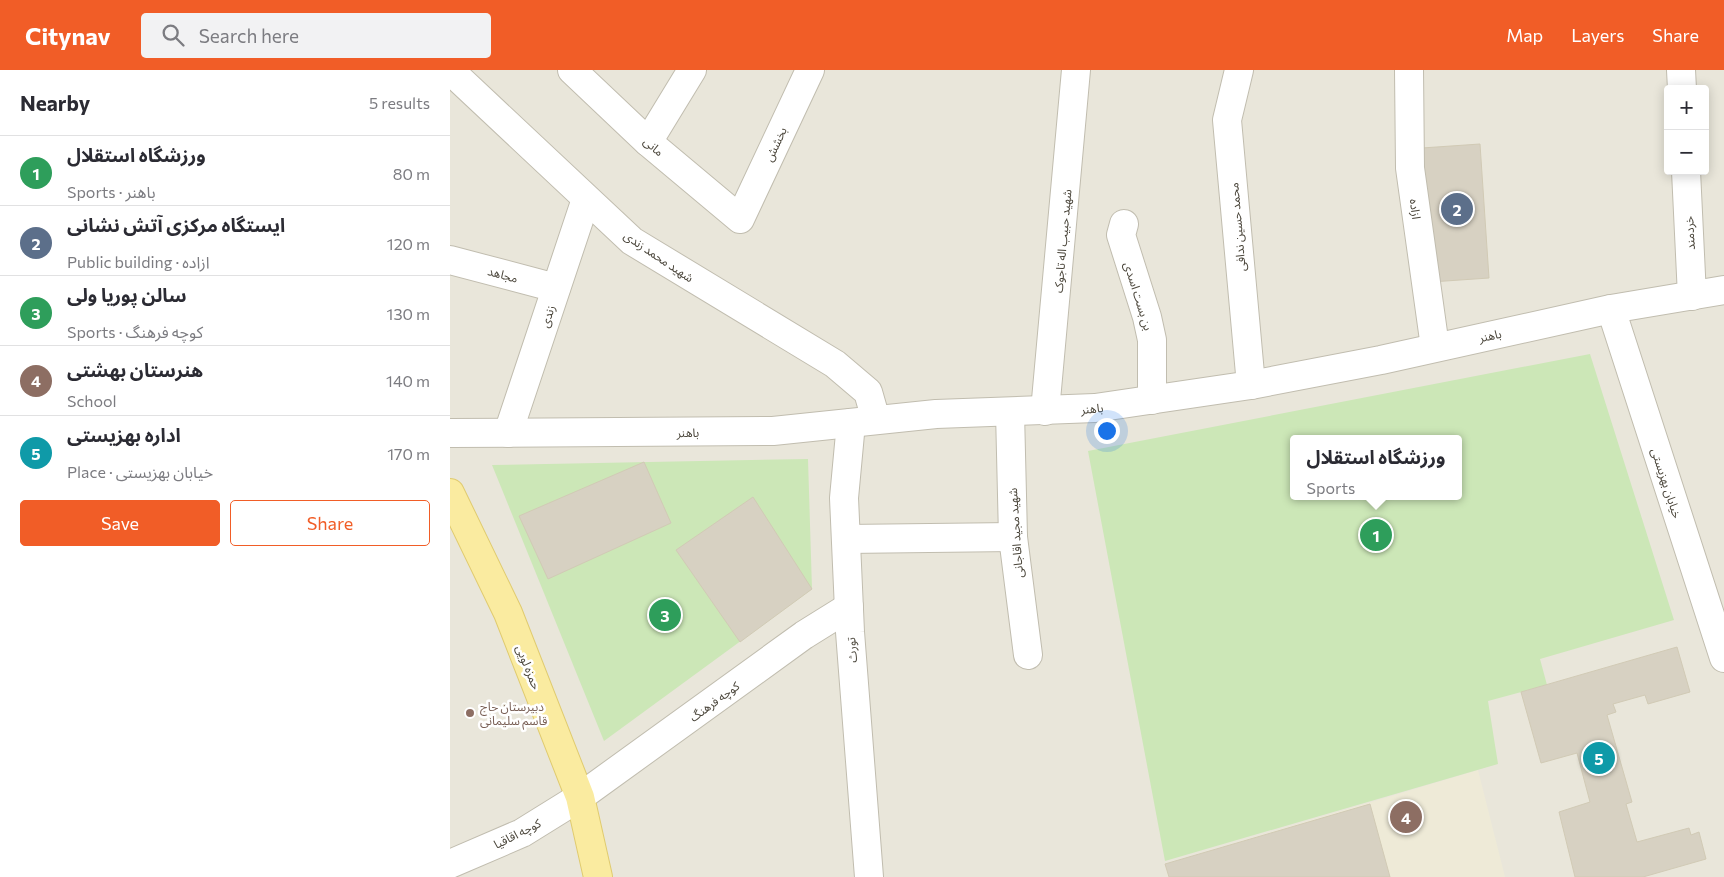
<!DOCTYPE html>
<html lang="en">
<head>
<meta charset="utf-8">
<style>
	:root { --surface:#fff; --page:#f2f2f3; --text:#2b2b33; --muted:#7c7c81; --line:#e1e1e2; --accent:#f15d27 }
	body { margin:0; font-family:Commissioner,"Noto Sans Arabic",sans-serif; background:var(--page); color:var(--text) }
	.controls { position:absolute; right:15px; top:15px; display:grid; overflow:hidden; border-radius:5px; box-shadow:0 2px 12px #0003 }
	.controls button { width:45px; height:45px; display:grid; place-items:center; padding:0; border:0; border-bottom:1px solid var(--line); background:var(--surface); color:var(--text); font:25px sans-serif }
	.you { position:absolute; left:656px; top:360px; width:18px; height:18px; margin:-12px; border:4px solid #fff; border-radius:50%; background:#1a73e8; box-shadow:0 0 0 8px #1a73e833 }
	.badge { display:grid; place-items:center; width:32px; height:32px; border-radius:50%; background:var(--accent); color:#fff; font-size:16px; font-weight:700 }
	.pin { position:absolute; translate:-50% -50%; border:2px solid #fff; box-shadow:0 1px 5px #0006 }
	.popup { position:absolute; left:840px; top:365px; width:172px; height:65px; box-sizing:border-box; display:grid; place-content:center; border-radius:5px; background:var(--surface); filter:drop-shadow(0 1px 4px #0005); font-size:16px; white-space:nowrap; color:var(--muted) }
	.popup b { font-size:19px; color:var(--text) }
	.popup::after { content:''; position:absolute; left:50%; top:100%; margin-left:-10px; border:10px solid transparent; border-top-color:var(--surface) }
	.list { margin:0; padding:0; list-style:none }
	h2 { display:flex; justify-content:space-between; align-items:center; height:65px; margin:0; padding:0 20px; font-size:21px }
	h2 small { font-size:16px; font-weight:400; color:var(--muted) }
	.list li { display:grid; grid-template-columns:32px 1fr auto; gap:15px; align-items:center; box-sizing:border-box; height:70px; padding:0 20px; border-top:1px solid var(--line) }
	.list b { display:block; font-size:19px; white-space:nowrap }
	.list p { margin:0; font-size:16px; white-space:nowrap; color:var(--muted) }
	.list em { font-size:16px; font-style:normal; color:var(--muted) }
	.actions { display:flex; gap:10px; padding:15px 20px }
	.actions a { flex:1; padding:11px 0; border:1px solid var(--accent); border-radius:5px; text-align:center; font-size:18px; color:var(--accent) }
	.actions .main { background:var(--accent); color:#fff }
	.icon { flex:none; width:28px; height:28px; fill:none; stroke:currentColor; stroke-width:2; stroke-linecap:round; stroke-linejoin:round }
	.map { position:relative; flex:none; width:1274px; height:807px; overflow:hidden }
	header { display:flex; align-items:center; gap:30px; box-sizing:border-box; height:70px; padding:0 25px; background:var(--accent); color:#fff }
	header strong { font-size:24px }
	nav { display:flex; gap:28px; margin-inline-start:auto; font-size:18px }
	.search { width:350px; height:45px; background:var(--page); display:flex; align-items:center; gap:12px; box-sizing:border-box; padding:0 18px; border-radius:5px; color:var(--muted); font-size:19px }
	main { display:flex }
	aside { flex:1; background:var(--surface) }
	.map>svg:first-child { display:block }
	.residential { fill:#e9e6da; fill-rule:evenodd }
	.education { fill:#eeead7 }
	.green { fill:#cce7b7; fill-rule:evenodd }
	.building { fill:#d7d1c2; stroke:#d1cab5 }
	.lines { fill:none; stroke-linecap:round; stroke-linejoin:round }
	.minor-casing { stroke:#c1bdaf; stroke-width:30 }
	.major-casing { stroke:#e0cb6f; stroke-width:30 }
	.minor { stroke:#fff; stroke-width:28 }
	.major { stroke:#faeba0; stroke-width:28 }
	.education-dot { fill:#8d6e63; stroke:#fff; stroke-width:2 }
	.labels { text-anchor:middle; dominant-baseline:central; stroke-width:5; stroke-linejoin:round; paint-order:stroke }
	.street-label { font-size:12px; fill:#4a453a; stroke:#fff }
	.education-label { font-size:12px; fill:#785e54; stroke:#fff; text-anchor:start }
</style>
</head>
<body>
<header>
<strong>Citynav</strong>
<div class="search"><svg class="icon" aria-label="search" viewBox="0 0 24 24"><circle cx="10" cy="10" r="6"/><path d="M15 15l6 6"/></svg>Search here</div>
<nav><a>Map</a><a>Layers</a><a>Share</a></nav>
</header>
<main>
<aside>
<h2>Nearby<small>5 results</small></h2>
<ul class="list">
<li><span class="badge" style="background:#2e9e5b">1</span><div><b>ورزشگاه استقلال</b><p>Sports · باهنر</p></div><em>80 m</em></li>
<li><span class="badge" style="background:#5c6f8a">2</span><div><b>ایستگاه مرکزی آتش نشانی</b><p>Public building · ازاده</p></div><em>120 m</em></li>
<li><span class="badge" style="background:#2e9e5b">3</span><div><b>سالن پوریا ولی</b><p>Sports · کوچه فرهنگ</p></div><em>130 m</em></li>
<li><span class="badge" style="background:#8d6e63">4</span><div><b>هنرستان بهشتی</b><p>School</p></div><em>140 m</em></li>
<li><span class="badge" style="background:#0f9aa8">5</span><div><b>اداره بهزیستی</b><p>Place · خیابان بهزیستی</p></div><em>170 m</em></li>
</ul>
<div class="actions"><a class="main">Save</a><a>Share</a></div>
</aside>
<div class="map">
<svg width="1274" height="807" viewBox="0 0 1274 807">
	<rect width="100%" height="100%" fill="#f5f4ec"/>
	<path class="residential" d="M0 0H1274V807H0ZM1218 19H1255V101H1218ZM844 369H1008V426H844Z"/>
	<polygon class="education" points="1028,700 1055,807 718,807 715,794"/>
	<g class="green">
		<path d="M1140 284 1224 550 1090 589 1097 615 1038 631 1048 694 715 791 638 381ZM844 369H1008V426H844Z"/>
		<polygon points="358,389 362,519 154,671 42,395"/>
	</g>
	<g class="building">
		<polygon points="1030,74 1039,208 981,212 972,78"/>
		<polygon points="194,392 221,453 98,509 69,446"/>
		<polygon points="303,427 362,519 290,572 226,480"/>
		<polygon points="1227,577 1240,622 1198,634 1195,625 1163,634 1166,642 1157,645 1182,732 1176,734 1187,772 1239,758 1241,765 1249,762 1256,789 1193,807 1125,807 1109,742 1140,732 1127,683 1091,693 1071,622"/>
		<polygon points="920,734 940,807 719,807 715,794"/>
	</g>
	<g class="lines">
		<g class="minor-casing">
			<g id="minor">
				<polyline points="122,0 198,72 290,149 360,0"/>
				<polyline points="789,0 777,50 801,315"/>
				<polyline points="959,0 960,98 985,277"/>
				<polyline points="1231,0 1232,19"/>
				<polyline points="0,4 5,5 182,171 385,294 418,322 426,350"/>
				<polyline points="198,72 242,0"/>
				<polyline points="1236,101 1242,226"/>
				<polyline points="674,154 671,165 697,247 702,270 702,330"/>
				<polyline points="0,190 106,218"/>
				<polyline points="1161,239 1274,588"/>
				<polyline points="595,341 626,0"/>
				<polyline points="560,342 563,467 578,585"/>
				<polyline points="401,353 394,428 400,562 419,807"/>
				<polyline points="0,363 323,361 486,344 645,338 801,315 931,290 1161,239 1274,220"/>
				<polyline points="58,363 136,129"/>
				<polyline points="396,469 563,467"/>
				<polyline points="0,794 72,763 130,727 354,565 399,537"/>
			</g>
		</g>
		<g class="major-casing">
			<polyline id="major" points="0,423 58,543 130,727 148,807"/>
		</g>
		<use href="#minor" class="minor"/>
		<use href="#major" class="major"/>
	</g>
	<circle class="education-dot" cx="20" cy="643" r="5"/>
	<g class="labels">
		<g class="street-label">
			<text transform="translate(325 74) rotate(-65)">بخشش</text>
			<text transform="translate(204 76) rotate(41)">مانی</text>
			<text transform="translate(966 139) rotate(82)">ازاده</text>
			<text transform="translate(787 157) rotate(-95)">محمد حسین ندافی</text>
			<text transform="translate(1239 163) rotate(-93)">خردمند</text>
			<text transform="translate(612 171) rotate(-85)">شهید حبیب اله تاجوک</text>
			<text transform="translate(209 186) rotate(34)">شهید محمد زندی</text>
			<text transform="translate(53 204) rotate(15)">مجاهد</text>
			<text transform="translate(689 226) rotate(73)">بن بست اسدی</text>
			<text transform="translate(97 246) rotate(-72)">زندی</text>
			<text transform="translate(1040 265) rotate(-12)">باهنر</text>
			<text transform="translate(642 338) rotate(-5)">باهنر</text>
			<text transform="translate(238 362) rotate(-1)">باهنر</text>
			<text transform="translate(1217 413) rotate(72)">خیابان بهزیستی</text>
			<text transform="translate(565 463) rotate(-94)">شهید مجید اقاجانی</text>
			<text transform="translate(401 580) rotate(-94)">تورث</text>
			<text transform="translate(79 597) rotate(68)">حمزه لویی</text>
			<text transform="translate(264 631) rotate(-36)">کوچه فرهنگ</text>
			<text transform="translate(67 763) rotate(-27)">کوچه اقاقیا</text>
		</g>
		<g class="education-label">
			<text x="30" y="636">دبیرستان حاج<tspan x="30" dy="14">قاسم سلیمانی</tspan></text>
		</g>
	</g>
</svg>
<div class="controls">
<button>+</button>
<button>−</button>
</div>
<div class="you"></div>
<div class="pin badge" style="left:926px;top:465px;background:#2e9e5b">1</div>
<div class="popup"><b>ورزشگاه استقلال</b>Sports</div>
<div class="pin badge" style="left:1007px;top:139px;background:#5c6f8a">2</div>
<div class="pin badge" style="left:215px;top:545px;background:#2e9e5b">3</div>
<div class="pin badge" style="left:956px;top:747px;background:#8d6e63">4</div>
<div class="pin badge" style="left:1149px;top:688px;background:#0f9aa8">5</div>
</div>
</main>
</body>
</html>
